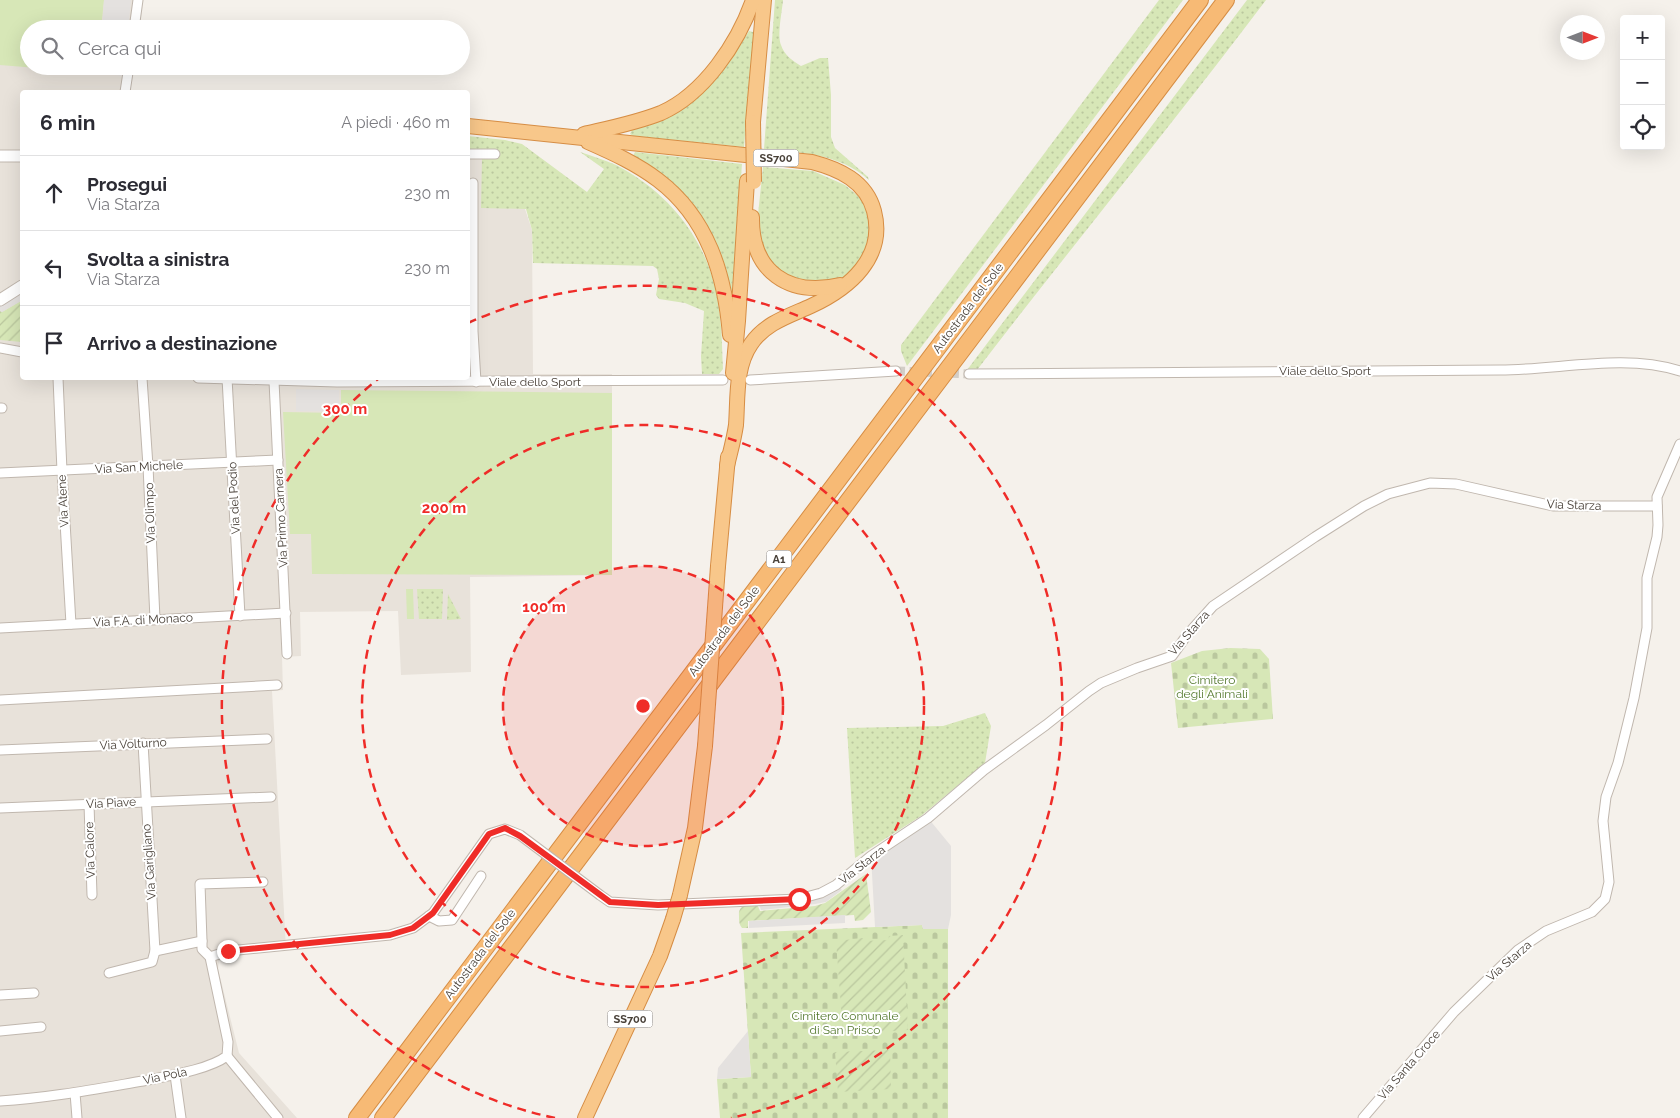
<!DOCTYPE html>
<html lang="it">
<head>
<meta charset="utf-8">
<style>
	:root { --surface:#fff; --page:#f2f2f3; --text:#2b2b33; --muted:#7c7c81; --line:#e1e1e2 }
	body { margin:0; font-family:Raleway,sans-serif; background:var(--page); color:var(--text) }
	.controls { position:absolute; right:15px; top:15px; display:grid; overflow:hidden; border-radius:5px; box-shadow:0 5px 20px #0002 }
	.controls button { width:45px; height:45px; display:grid; place-items:center; padding:0; border:0; border-bottom:1px solid var(--line); background:var(--surface); color:var(--text); font:25px sans-serif }
	.compass { position:absolute; left:1560px; top:15px; width:45px; height:45px; border-radius:50%; background:var(--surface); box-shadow:0 5px 20px #0002; rotate:90deg }
	.stop { position:absolute; width:15px; height:15px; margin:-11px; border:4px solid #ef2c28; border-radius:50%; background:#fff }
	.stop.end { background:#ef2c28; border-color:#fff; box-shadow:0 1px 5px #0008 }
	.list { margin:0; padding:0; list-style:none }
	h2 { display:flex; justify-content:space-between; align-items:center; height:65px; margin:0; padding:0 20px; font-size:21px }
	h2 small { font-size:16px; font-weight:400; color:var(--muted) }
	.list li { display:grid; grid-template-columns:32px 1fr auto; gap:15px; align-items:center; box-sizing:border-box; height:75px; padding:0 20px; border-top:1px solid var(--line) }
	.list b { display:block; font-size:19px; white-space:nowrap }
	.list p { margin:0; font-size:16px; white-space:nowrap; color:var(--muted) }
	.list em { font-size:16px; font-style:normal; color:var(--muted) }
	.icon { flex:none; width:28px; height:28px; fill:none; stroke:currentColor; stroke-width:2; stroke-linecap:round; stroke-linejoin:round }
	.map { position:relative; flex:none; width:1680px; height:1118px; overflow:hidden }
	.search { position:absolute; background:var(--surface); box-shadow:0 5px 20px #0002; left:20px; top:20px; width:450px; height:55px; display:flex; align-items:center; gap:12px; box-sizing:border-box; padding:0 18px; border-radius:28px; color:var(--muted); font-size:19px }
	.panel { position:absolute; background:var(--surface); box-shadow:0 5px 20px #0002; left:20px; top:90px; width:450px; height:290px; border-radius:5px }
	.map>svg:first-child { display:block }
	.residential { fill:#e8e2da }
	.grass { fill:url(#grass-dots) }
	.cemetery { fill:url(#cemetery-stones) }
	.park { fill:#d7e7b7 }
	.garden { fill:url(#garden-furrows) }
	.parking { fill:#e4e1df }
	.lines { fill:none; stroke-linecap:round; stroke-linejoin:round }
	.minor-tunnel { stroke:#d3cec7; stroke-width:9; stroke-dasharray:9 4.5; stroke-linecap:butt }
	.minor-casing { stroke:#c0b7ae; stroke-width:11 }
	.tertiary-casing { stroke:#c0b7ae; stroke-width:13 }
	.trunk-casing { stroke:#d68d44; stroke-width:16 }
	.motorway-casing { stroke:#d68d44; stroke-width:18 }
	.minor { stroke:#fff; stroke-width:9 }
	.tertiary { stroke:#fff; stroke-width:11 }
	.trunk { stroke:#f8c78a; stroke-width:14 }
	.motorway { stroke:#f7ba75; stroke-width:16 }
	.minor-bridge-casing { stroke:#c0b7ae; stroke-width:11; stroke-linecap:butt }
	.trunk-bridge-casing { stroke:#d68d44; stroke-width:16; stroke-linecap:butt }
	.minor-bridge { stroke:#fff; stroke-width:9 }
	.trunk-bridge { stroke:#f8c78a; stroke-width:14 }
	.route { stroke:#ef2c28; stroke-width:6 }
	.ring { fill:none; stroke:#ef2c28; stroke-width:2.5; stroke-dasharray:9 6 }
	.labels { text-anchor:middle; dominant-baseline:central; stroke-width:4; stroke-linejoin:round; paint-order:stroke }
	.shield { fill:#fff; stroke:#807a74; stroke-width:1 }
	.shield-label { font-size:11px; font-weight:bold; fill:#494139 }
	.street-label { font-size:12px; fill:#494139; stroke:#fff }
	.park-label { font-size:12px; fill:#54792e; stroke:#fff }
	.centre { fill:#ef2c28; stroke:#fff; stroke-width:2.5 }
	.ring-label { font-size:15px; text-anchor:middle; font-weight:bold; fill:#ef2c28; stroke:#fff; stroke-width:4; stroke-linejoin:round; paint-order:stroke }
</style>
</head>
<body>
<div class="map">
<svg width="1680" height="1118" viewBox="0 0 1680 1118">
	<defs>
		<pattern id="grass-dots" width="8" height="8" patternUnits="userSpaceOnUse" patternTransform="scale(1.25)"><rect width="8" height="8" fill="#d7e7b7"/><path d="M2 2h.1M6 6h.1" fill="none" stroke="#bac79e" stroke-width="1.8" stroke-linecap="round"/></pattern>
		<pattern id="cemetery-stones" width="16" height="16" patternUnits="userSpaceOnUse" patternTransform="scale(1.25)"><rect width="16" height="16" fill="#d7e7b7"/><path d="M2 7V4a2 2 0 0 1 4 0v3zM10 15v-3a2 2 0 0 1 4 0v3z" fill="#bac79e"/></pattern>
		<pattern id="garden-furrows" width="10" height="10" patternUnits="userSpaceOnUse" patternTransform="scale(1.25)"><rect width="10" height="10" fill="#d7e7b7"/><path d="M-1 1l2-2M0 10L10 0M9 11l2-2" fill="none" stroke="#bac79e"/></pattern>
	</defs>
	<rect width="100%" height="100%" fill="#f5f1eb"/>
	<polygon class="residential" points="0,0 141,0 137,29 29,29 29,66 132,66 129,92 22,92 22,378 468,378 468,158 482,159 525,209 532,230 533,374 612,374 612,575 470,577 471,672 401,675 398,611 300,612 301,656 282,657 283,690 272,691 286,949 227,955 219,961 218,969 239,1053 297,1118 0,1118"/>
	<g class="grass">
		<path d="M775 0H783C782 12 777 35 781 45 784 55 793 61 801 66L820 58H828L831 95V137L835 148 868 177 869 180C838 153 803 153 764 149Z"/>
		<polygon points="1159,0 1183,0 907,366 901,351 901,345"/>
		<path d="M1247 0H1266C1172 125 1072 246 977 370H967Z"/>
		<path d="M749 31 753 32 754 35 744 147 633 136 630 134 632 130C650 121 671 114 687 103 715 86 732 58 749 31Z"/>
		<path d="M468 136 505 140 522 144 587 192 604 169 580 152C592 156 605 160 616 165 672 194 711 245 719 308 722 328 722 349 723 369L719 374H702L701 356 704 311 685 303 659 299 656 295 659 279 657 269 653 266 533 263 532 230 526 209 481 208 482 159 468 158Z"/>
		<path d="M635 152 742 164 732 293C725 261 713 229 692 205 687 199 680 195 674 190 661 179 648 169 634 158L633 156Z"/>
		<polygon points="763,167 813,171 845,185 858,196 863,203 870,220 869,246 856,269 841,279 824,285 790,278 771,264 761,245 757,224"/>
		<polygon points="417,589 443,589 442,619 419,619"/>
		<polygon points="448,594 461,619 447,620"/>
		<polygon points="985,713 991,726 985,763 921,816 855,858 847,728 943,726"/>
	</g>
	<g class="cemetery">
		<polygon points="1230,648 1260,649 1269,659 1273,719 1178,728 1171,663 1202,651"/>
		<polygon points="922,925 923,929 948,929 948,1118 720,1118 717,1079 751,1077 741,933"/>
	</g>
	<g class="park">
		<polygon points="0,0 104,0 101,29 29,29 29,66 99,66 98,73 0,65"/>
		<polygon points="341,390 612,393 612,575 312,574 311,534 290,534 283,412 341,413"/>
		<polygon points="406,589 413,589 414,619 407,619"/>
	</g>
	<g class="garden">
		<polygon points="22,293 22,342 0,340 0,311 2,312 21,301 20,294"/>
		<path d="M866 874 871 912 863 920 855 921 854 915 748 921V928H742C739 924 739 921 739 916 738 904 748 905 757 904L760 911 815 906 825 903Z"/>
		<polygon points="903,935 908,1030 843,1034 836,941 863,938 864,941 888,940 889,936"/>
		<polygon points="890,1050 891,1089 838,1092 835,1052"/>
	</g>
	<g class="parking">
		<polygon points="104,0 131,0 128,29 102,29"/>
		<polygon points="99,66 124,66 123,76 98,73"/>
		<polygon points="20,294 21,301 2,312 0,311 0,306"/>
		<polygon points="296,389 339,390 339,411 296,411"/>
		<polygon points="928,818 951,846 951,915 948,929 923,929 922,925 875,927 871,856"/>
		<polygon points="838,885 842,890 826,902 815,904 761,910 759,904"/>
		<polygon points="845,915 845,923 749,928 749,921"/>
		<polygon points="748,1031 751,1077 717,1079 718,1068"/>
	</g>
	<g class="lines">
		<polyline class="minor-tunnel" points="896,371 969,374"/>
		<g class="minor-casing">
			<g id="minor">
				<polyline points="134,29 138,0"/>
				<polyline points="125,92 129,66"/>
				<polyline points="468,154 495,154"/>
				<polyline points="473,183 473,331 476,382"/>
				<polyline points="0,348 22,352"/>
				<path d="M969 374C1146 372 1323 371 1500 370 1559 370 1624 353 1680 371"/>
				<polyline points="58,378 62,471 71,624"/>
				<polyline points="142,378 148,466 155,619"/>
				<polyline points="198,378 337,382 723,380"/>
				<polyline points="227,378 240,616"/>
				<polyline points="750,380 896,371"/>
				<polyline points="274,381 287,654"/>
				<polyline points="0,408 2,408"/>
				<polyline points="0,473 278,460"/>
				<polyline points="0,628 286,613"/>
				<polyline points="0,700 277,685"/>
				<polyline points="0,750 267,739"/>
				<polyline points="89,804 92,895"/>
				<polyline points="0,808 271,797"/>
				<polyline points="600,895 610,902 658,905 799,899 821,893 836,885 871,856 928,818 984,770 1046,725 1089,691 1101,683 1137,668 1172,656 1187,635 1213,606 1315,537 1364,506 1388,494 1430,483 1456,484 1553,506 1657,506"/>
				<polyline points="429,916 439,921 452,920 481,876"/>
				<polyline points="202,941 200,884 263,882"/>
				<polyline points="210,957 228,951 390,935 413,928 433,913 489,834 505,829 520,835"/>
				<polyline points="109,973 152,962 155,951"/>
				<polyline points="0,995 34,993"/>
				<polyline points="0,1031 41,1027"/>
				<polyline points="227,1056 278,1118"/>
				<polyline points="175,1075 181,1118"/>
				<polyline points="75,1093 77,1118"/>
				<path d="M0 1101C49 1098 96 1089 143 1081 167 1076 208 1070 227 1056L228 1042 210 957 202 949V941L155 951 143 743"/>
				<polyline points="1363,1118 1454,1012 1518,950 1546,931 1592,912 1605,899 1609,882 1603,821 1606,797 1618,763 1634,698 1647,628 1647,578 1657,537 1658,525 1657,497 1680,444"/>
			</g>
		</g>
		<g class="tertiary-casing">
			<g id="tertiary">
				<polyline points="0,156 22,156"/>
				<polyline points="0,300 22,286"/>
			</g>
		</g>
		<g class="trunk-casing">
			<g id="trunk">
				<polyline points="753,122 764,0"/>
				<path d="M468 126 812 162C839 169 866 181 874 211 886 257 850 288 811 306 789 316 765 323 751 344 735 367 738 399 736 425 734 439 730 453 727 466"/>
				<path d="M584 134C610 128 636 123 661 113 704 94 738 43 753 0"/>
				<path d="M588 142C613 153 637 164 658 180 708 218 725 275 730 335"/>
				<path d="M752 217C751 272 789 297 840 285"/>
				<polyline points="733,373 738,321 747,181"/>
				<polyline points="718,566 728,457"/>
				<polyline points="680,895 695,828 705,746"/>
				<polyline points="585,1118 660,956 673,919"/>
			</g>
		</g>
		<g class="motorway-casing">
			<g id="motorway">
				<polyline points="357,1118 1200,0"/>
				<polyline points="383,1118 1226,0"/>
			</g>
		</g>
		<use href="#minor" class="minor"/>
		<use href="#tertiary" class="tertiary"/>
		<use href="#trunk" class="trunk"/>
		<use href="#motorway" class="motorway"/>
		<g class="minor-bridge-casing">
			<polyline id="minor-bridge" points="520,835 600,895"/>
		</g>
		<g class="trunk-bridge-casing">
			<g id="trunk-bridge">
				<polyline points="753,122 754,182"/>
				<polyline points="705,746 718,566"/>
				<polyline points="673,919 680,895"/>
			</g>
		</g>
		<use href="#minor-bridge" class="minor-bridge"/>
		<use href="#trunk-bridge" class="trunk-bridge"/>
	</g>
	<g class="lines">
		<polyline class="route" points="228,951 390,935 413,928 433,913 489,834 505,828 520,836 610,902 658,905 799,899"/>
	</g>
	<circle cx="643" cy="706" r="140" fill="#ef2c28" fill-opacity=".12"/>
	<g class="ring">
		<circle cx="643" cy="706" r="140"/>
		<circle cx="643" cy="706" r="281"/>
		<path d="M555 1118A421 421 0 0 1 378 379M468 323A421 421 0 1 1 731 1118"/>
	</g>
	<g class="labels">
		<g class="shield">
			<rect x="753.5" y="149.5" width="45" height="17" rx="4"/>
			<rect x="766.5" y="550.5" width="25" height="17" rx="4"/>
			<rect x="607.5" y="1010.5" width="45" height="17" rx="4"/>
		</g>
		<g class="shield-label">
			<text x="776" y="158">SS700</text>
			<text x="779" y="559">A1</text>
			<text x="630" y="1019">SS700</text>
		</g>
		<g class="street-label">
			<text transform="translate(968 308) rotate(-53)">Autostrada del Sole</text>
			<text x="1325" y="371">Viale dello Sport</text>
			<text x="535" y="382">Viale dello Sport</text>
			<text transform="translate(139 467) rotate(-3)">Via San Michele</text>
			<text transform="translate(234 498) rotate(-93)">Via del Podio</text>
			<text transform="translate(63 501) rotate(-93)">Via Atene</text>
			<text transform="translate(1574 505) rotate(2)">Via Starza</text>
			<text transform="translate(150 513) rotate(-92)">Via Olimpo</text>
			<text transform="translate(281 518) rotate(-93)">Via Primo Carnera</text>
			<text transform="translate(143 620) rotate(-3)">Via F.A. di Monaco</text>
			<text transform="translate(724 631) rotate(-53)">Autostrada del Sole</text>
			<text transform="translate(1189 633) rotate(-49)">Via Starza</text>
			<text transform="translate(133 744) rotate(-3)">Via Volturno</text>
			<text transform="translate(111 803) rotate(-3)">Via Piave</text>
			<text transform="translate(90 850) rotate(-92)">Via Calore</text>
			<text transform="translate(149 862) rotate(-94)">Via Garigliano</text>
			<text transform="translate(862 865) rotate(-38)">Via Starza</text>
			<text transform="translate(480 954) rotate(-53)">Autostrada del Sole</text>
			<text transform="translate(1509 961) rotate(-41)">Via Starza</text>
			<text transform="translate(1409 1065) rotate(-49)">Via Santa Croce</text>
			<text transform="translate(165 1076) rotate(-12)">Via Pola</text>
		</g>
		<g class="park-label">
			<text x="1212" y="680">Cimitero<tspan x="1212" dy="14">degli Animali</tspan></text>
			<text x="845" y="1016">Cimitero Comunale<tspan x="845" dy="14">di San Prisco</tspan></text>
		</g>
	</g>
	<circle cx="643" cy="706" r="8" class="centre"/>
	<g class="ring-label">
		<text x="345" y="414">300 m</text>
		<text x="444" y="513">200 m</text>
		<text x="544" y="612">100 m</text>
	</g>
</svg>
<div class="controls">
<button>+</button>
<button>−</button>
<button><svg class="icon" aria-label="locate" viewBox="0 0 24 24"><circle cx="12" cy="12" r="6"/><path d="M12 2v4M12 18v4M2 12h4M18 12h4"/></svg></button>
</div>
<svg class="compass" viewBox="-18 -18 36 36"><path d="M0-13l5 13h-10z" fill="#e53935"/><path d="M0 13l5-13h-10z" fill="#7c7c81"/></svg>
<div class="stop" style="left:799px;top:899px"></div>
<div class="stop end" style="left:228px;top:951px"></div>
<div class="search"><svg class="icon" aria-label="search" viewBox="0 0 24 24"><circle cx="10" cy="10" r="6"/><path d="M15 15l6 6"/></svg>Cerca qui</div>
<section class="panel">
<h2>6 min<small>A piedi · 460 m</small></h2>
<ul class="list">
<li><svg class="icon" aria-label="ahead" viewBox="0 0 24 24"><path d="M12 20V5M6 11l6-6 6 6"/></svg><div><b>Prosegui</b><p>Via Starza</p></div><em>230 m</em></li>
<li><svg class="icon" aria-label="left" viewBox="0 0 24 24"><path d="M17 20v-9H6M10 6l-5 5 5 5"/></svg><div><b>Svolta a sinistra</b><p>Via Starza</p></div><em>230 m</em></li>
<li><svg class="icon" aria-label="arrive" viewBox="0 0 24 24"><path d="M6 21V4h12l-3 4 3 4H6"/></svg><div><b>Arrivo a destinazione</b></div></li>
</ul>
</section>
</div>
</body>
</html>
